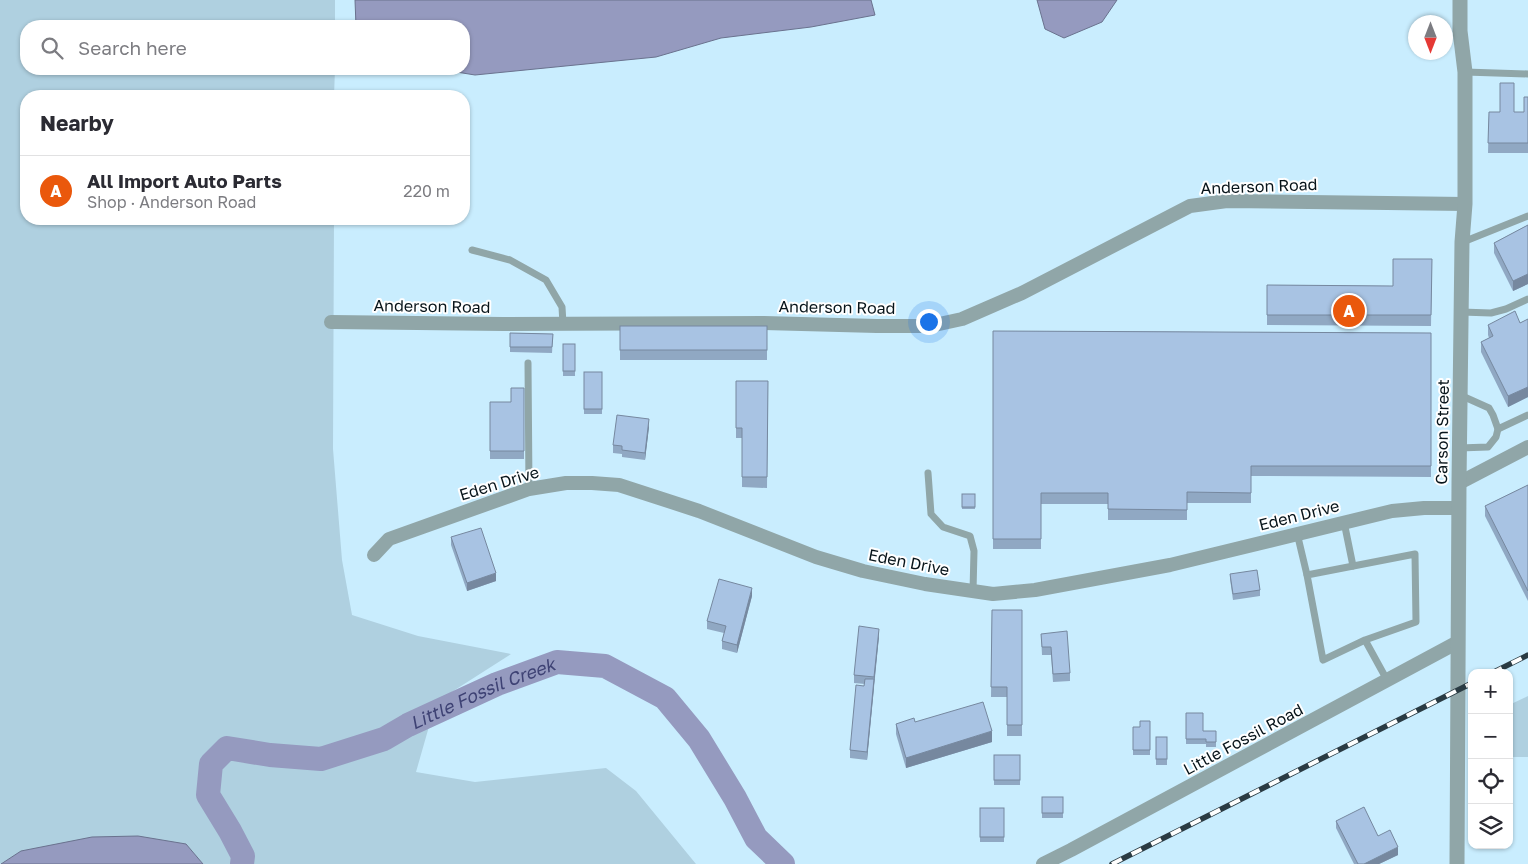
<!DOCTYPE html>
<html lang="en">
<head>
<meta charset="utf-8">
<style>
	:root { --surface:#fff; --page:#f2f2f3; --text:#2b2b33; --muted:#7c7c81; --line:#e1e1e2; --accent:#ea580c }
	body { margin:0; font-family:"Golos Text",sans-serif; background:var(--page); color:var(--text) }
	.controls { position:absolute; right:15px; bottom:15px; display:grid; overflow:hidden; border-radius:10px; box-shadow:0 1px 4px #0004 }
	.controls button { width:45px; height:45px; display:grid; place-items:center; padding:0; border:0; border-bottom:1px solid var(--line); background:var(--surface); color:var(--text); font:25px sans-serif }
	.compass { position:absolute; left:1408px; top:15px; width:45px; height:45px; border-radius:50%; background:var(--surface); box-shadow:0 1px 4px #0004; rotate:180deg }
	.you { position:absolute; left:928px; top:321px; width:18px; height:18px; margin:-12px; border:4px solid #fff; border-radius:50%; background:#1a73e8; box-shadow:0 0 0 8px #1a73e833 }
	.badge { display:grid; place-items:center; width:32px; height:32px; border-radius:50%; background:var(--accent); color:#fff; font-size:16px; font-weight:700 }
	.pin { position:absolute; translate:-50% -50%; border:2px solid #fff; box-shadow:0 1px 5px #0006 }
	.list { margin:0; padding:0; list-style:none }
	h2 { display:flex; justify-content:space-between; align-items:center; height:65px; margin:0; padding:0 20px; font-size:21px }
	h2 small { font-size:16px; font-weight:400; color:var(--muted) }
	.list li { display:grid; grid-template-columns:32px 1fr auto; gap:15px; align-items:center; box-sizing:border-box; height:70px; padding:0 20px; border-top:1px solid var(--line) }
	.list b { display:block; font-size:19px; white-space:nowrap }
	.list p { margin:0; font-size:16px; white-space:nowrap; color:var(--muted) }
	.list em { font-size:16px; font-style:normal; color:var(--muted) }
	.icon { flex:none; width:28px; height:28px; fill:none; stroke:currentColor; stroke-width:2; stroke-linecap:round; stroke-linejoin:round }
	.map { position:relative; flex:none; width:1528px; height:864px; overflow:hidden }
	.search { position:absolute; background:var(--surface); box-shadow:0 1px 4px #0004; left:20px; top:20px; width:450px; height:55px; display:flex; align-items:center; gap:12px; box-sizing:border-box; padding:0 18px; border-radius:20px; color:var(--muted); font-size:19px }
	.panel { position:absolute; background:var(--surface); box-shadow:0 1px 4px #0004; left:20px; top:90px; width:450px; height:135px; border-radius:20px }
	.map>svg:first-child { display:block }
	.green { fill:#afd0e0 }
	.water { fill:#959abf; stroke:#6a728e }
	.lines { fill:none; stroke-linecap:round; stroke-linejoin:round }
	.river { stroke:#959abf; stroke-width:24 }
	.service { stroke:#90a6a8; stroke-width:7 }
	.minor { stroke:#90a6a8; stroke-width:14 }
	.tertiary { stroke:#90a6a8; stroke-width:15 }
	.rail-casing { stroke:#2a3b43; stroke-width:5.5 }
	.rail { stroke:#fff; stroke-width:4; stroke-dasharray:11; stroke-linecap:butt }
	.wall { fill:#90a8c3 }
	.shaded-wall { fill:#76889f }
	.building { fill:#a8c3e3; stroke:#76889f }
	.labels { text-anchor:middle; dominant-baseline:central; stroke-width:4; stroke-linejoin:round; paint-order:stroke }
	.street-label { font-size:16px; fill:#07141a; stroke:#fff }
	.water-label { font-size:18px; font-style:italic; fill:#3e4274; stroke:#fff }
</style>
</head>
<body>
<div class="map">
<svg width="1528" height="864" viewBox="0 0 1528 864">
	<rect width="100%" height="100%" fill="#c9edfe"/>
	<g class="green">
		<polygon points="0,0 335,0 335,26 26,26 26,69 335,69 334,96 26,96 26,219 334,219 333,449 342,560 352,615 418,636 511,654 436,702 416,772 475,782 606,768 636,791 696,864 203,864 186,844 22,851 0,864"/>
		<polygon points="1528,696 1528,757 1509,757 1509,705"/>
	</g>
	<g class="water">
		<polygon points="355,0 871,0 875,15 811,27 721,38 656,57 475,75 438,69 464,69 464,26 356,26"/>
		<polygon points="1037,0 1117,0 1102,22 1064,38 1045,29"/>
		<polygon points="138,836 186,844 203,864 1,864 21,851 92,837"/>
	</g>
	<g class="lines">
		<path class="river" id="s1" d="M242 864 243 856 230 831 208 795 211 764 227 748 270 755 321 759 384 739 408 725 497 684 557 662 605 666 665 698 699 739 735 798 756 838 783 864"/>
		<g class="service">
			<polyline points="1465,72 1528,74"/>
			<polyline points="1463,242 1528,216"/>
			<polyline points="472,250 510,260 546,280 562,307 563,324"/>
			<polyline points="1461,312 1491,313 1506,309 1528,299"/>
			<polyline points="528,363 529,489"/>
			<polyline points="1498,429 1528,415"/>
			<polyline points="1459,448 1488,447 1496,437 1498,429 1493,415 1489,408 1460,395"/>
			<polyline points="928,473 931,514 943,527 970,536 974,551 973,591"/>
			<polyline points="1344,522 1353,566"/>
			<polyline points="1297,533 1307,575"/>
			<polyline points="1365,640 1323,660 1307,575 1415,554 1416,622 1365,640 1387,680"/>
		</g>
		<g class="minor">
			<polyline points="331,322 503,324 764,323 877,326 930,326 962,319 1022,293 1190,206 1227,201 1465,204"/>
			<polyline points="1459,483 1528,447"/>
			<polyline points="374,555 389,539 529,489 566,483 592,483 619,485 699,511 816,557 863,571 925,584 993,594 1035,590 1170,565 1392,511 1424,508 1459,508"/>
			<polyline points="1043,864 1071,850 1458,642"/>
		</g>
		<polyline class="tertiary" points="1457,864 1459,483 1462,242 1465,204 1465,72 1460,31 1460,0"/>
		<g class="rail-casing">
			<g id="rail">
				<polyline points="1492,673 1528,655"/>
				<polyline points="1112,864 1472,683"/>
			</g>
		</g>
		<use href="#rail" class="rail"/>
	</g>
	<g class="wall">
		<polygon points="1528,97 1528,153 1488,153 1489,112 1524,112"/>
		<polygon points="1528,225 1528,284 1513,291 1494,253 1494,243"/>
		<polygon points="1432,259 1431,326 1267,325 1267,285 1393,286"/>
		<polygon points="1528,319 1528,397 1508,407 1481,352 1481,342 1489,338 1488,335 1488,325 1520,323"/>
		<rect x="620" y="326" width="147" height="34"/>
		<polygon points="993,331 1431,333 1431,477 1251,476 1251,503 1187,503 1187,520 1108,520 1108,504 1041,504 1041,549 993,549"/>
		<polygon points="510,333 553,334 552,353 510,352"/>
		<rect x="563" y="344" width="12" height="32"/>
		<rect x="584" y="372" width="18" height="42"/>
		<polygon points="736,381 768,381 767,488 742,487 742,438 736,438"/>
		<polygon points="524,388 524,459 490,459 490,402 511,402"/>
		<polygon points="649,427 645,460 622,457 622,454 613,453 613,445"/>
		<polygon points="1528,485 1528,601 1485,516 1485,506"/>
		<rect x="962" y="494" width="13" height="15"/>
		<polygon points="451,537 496,581 467,591 451,545"/>
		<polygon points="1230,574 1260,590 1260,596 1233,600 1230,579"/>
		<polygon points="752,596 737,653 722,649 722,641 724,633 707,629 707,621"/>
		<polygon points="992,610 1022,610 1022,736 1007,736 1007,697 991,697"/>
		<polygon points="1041,634 1070,673 1070,681 1053,682 1051,655 1042,655"/>
		<polygon points="879,636 867,760 850,758 850,750 865,684 854,683 854,675"/>
		<polygon points="1186,713 1203,731 1216,731 1216,747 1206,747 1206,744 1186,744"/>
		<polygon points="1150,721 1150,755 1133,755 1133,727 1140,727"/>
		<polygon points="915,722 992,742 906,768 896,734 896,724"/>
		<rect x="1156" y="737" width="11" height="28"/>
		<rect x="994" y="755" width="26" height="30"/>
		<rect x="1042" y="797" width="21" height="21"/>
		<rect x="980" y="808" width="24" height="34"/>
		<polygon points="1336,821 1378,836 1398,855 1379,864 1354,864 1336,828"/>
	</g>
	<g class="shaded-wall">
		<polygon points="1528,274 1528,284 1513,291 1513,281"/>
		<polygon points="1528,387 1528,397 1508,407 1508,396"/>
		<polygon points="649,419 649,427 645,460 645,453"/>
		<polygon points="496,573 496,581 467,591 467,583"/>
		<polygon points="752,588 752,596 737,653 737,645"/>
		<polygon points="879,629 879,636 874,685 874,677"/>
		<polygon points="874,679 874,687 867,760 867,752"/>
		<polygon points="992,731 992,742 906,768 906,758"/>
		<polygon points="1398,847 1398,855 1379,864 1364,864"/>
	</g>
	<g class="building">
		<polygon points="1500,83 1514,83 1514,112 1524,112 1524,97 1528,97 1528,143 1488,143 1489,112 1500,112"/>
		<polygon points="1528,225 1528,274 1513,281 1494,243"/>
		<polygon points="1393,259 1432,259 1431,315 1267,315 1267,285 1393,286"/>
		<polygon points="1515,311 1520,323 1528,319 1528,387 1508,396 1481,342 1493,336 1488,325"/>
		<rect x="620" y="326" width="147" height="24"/>
		<polygon points="993,331 1431,333 1431,466 1251,466 1251,493 1187,492 1187,510 1108,509 1108,493 1041,493 1041,539 993,539"/>
		<polygon points="510,333 553,334 552,347 510,347"/>
		<rect x="563" y="344" width="12" height="27"/>
		<rect x="584" y="372" width="18" height="37"/>
		<polygon points="736,381 768,381 767,477 742,477 742,428 736,428"/>
		<polygon points="511,388 524,388 524,451 490,451 490,402 511,402"/>
		<polygon points="617,415 649,419 645,453 622,450 622,446 613,445"/>
		<polygon points="1528,485 1528,591 1485,506"/>
		<rect x="962" y="494" width="13" height="13"/>
		<polygon points="481,528 496,573 467,583 451,537"/>
		<polygon points="1257,570 1260,590 1233,594 1230,574"/>
		<polygon points="719,579 752,588 737,645 722,641 726,626 707,621"/>
		<polygon points="992,610 1022,610 1022,725 1007,725 1007,687 991,687"/>
		<polygon points="859,626 879,629 874,677 854,675"/>
		<polygon points="1067,631 1070,673 1053,674 1051,647 1042,647 1041,634"/>
		<polygon points="865,679 874,679 867,752 850,750 856,685 864,686"/>
		<polygon points="983,702 992,731 906,758 896,724 914,718 915,722"/>
		<polygon points="1186,713 1203,713 1203,731 1216,731 1216,742 1206,742 1206,739 1186,739"/>
		<polygon points="1140,721 1150,721 1150,750 1133,750 1133,727 1140,727"/>
		<rect x="1156" y="737" width="11" height="22"/>
		<rect x="994" y="755" width="26" height="25"/>
		<rect x="1042" y="797" width="21" height="16"/>
		<polygon points="1364,807 1378,836 1390,830 1398,847 1364,864 1358,864 1336,821"/>
		<rect x="980" y="808" width="24" height="29"/>
	</g>
	<g class="labels">
		<g class="street-label">
			<text transform="translate(1259 186) rotate(-2)">Anderson Road</text>
			<text transform="translate(432 306) rotate(1)">Anderson Road</text>
			<text transform="translate(837 307) rotate(1)">Anderson Road</text>
			<text transform="translate(1442 432) rotate(-89)">Carson Street</text>
			<text transform="translate(499 483) rotate(-17)">Eden Drive</text>
			<text transform="translate(1299 515) rotate(-14)">Eden Drive</text>
			<text transform="translate(909 562) rotate(11)">Eden Drive</text>
			<text transform="translate(1243 739) rotate(-28)">Little Fossil Road</text>
		</g>
		<g class="water-label">
			<text stroke="none"><textPath href="#s1" startOffset="402">Little Fossil Creek</textPath></text>
		</g>
	</g>
</svg>
<div class="controls">
<button>+</button>
<button>−</button>
<button><svg class="icon" aria-label="locate" viewBox="0 0 24 24"><circle cx="12" cy="12" r="6"/><path d="M12 2v4M12 18v4M2 12h4M18 12h4"/></svg></button>
<button><svg class="icon" aria-label="layers" viewBox="0 0 24 24"><path d="M12 4l9 5-9 5-9-5zM3 14l9 5 9-5"/></svg></button>
</div>
<svg class="compass" viewBox="-18 -18 36 36"><path d="M0-13l5 13h-10z" fill="#e53935"/><path d="M0 13l5-13h-10z" fill="#7c7c81"/></svg>
<div class="you"></div>
<div class="pin badge" style="left:1349px;top:311px">A</div>
<div class="search"><svg class="icon" aria-label="search" viewBox="0 0 24 24"><circle cx="10" cy="10" r="6"/><path d="M15 15l6 6"/></svg>Search here</div>
<section class="panel">
<h2>Nearby<small></small></h2>
<ul class="list">
<li><span class="badge">A</span><div><b>All Import Auto Parts</b><p>Shop · Anderson Road</p></div><em>220 m</em></li>
</ul>
</section>
</div>
</body>
</html>
